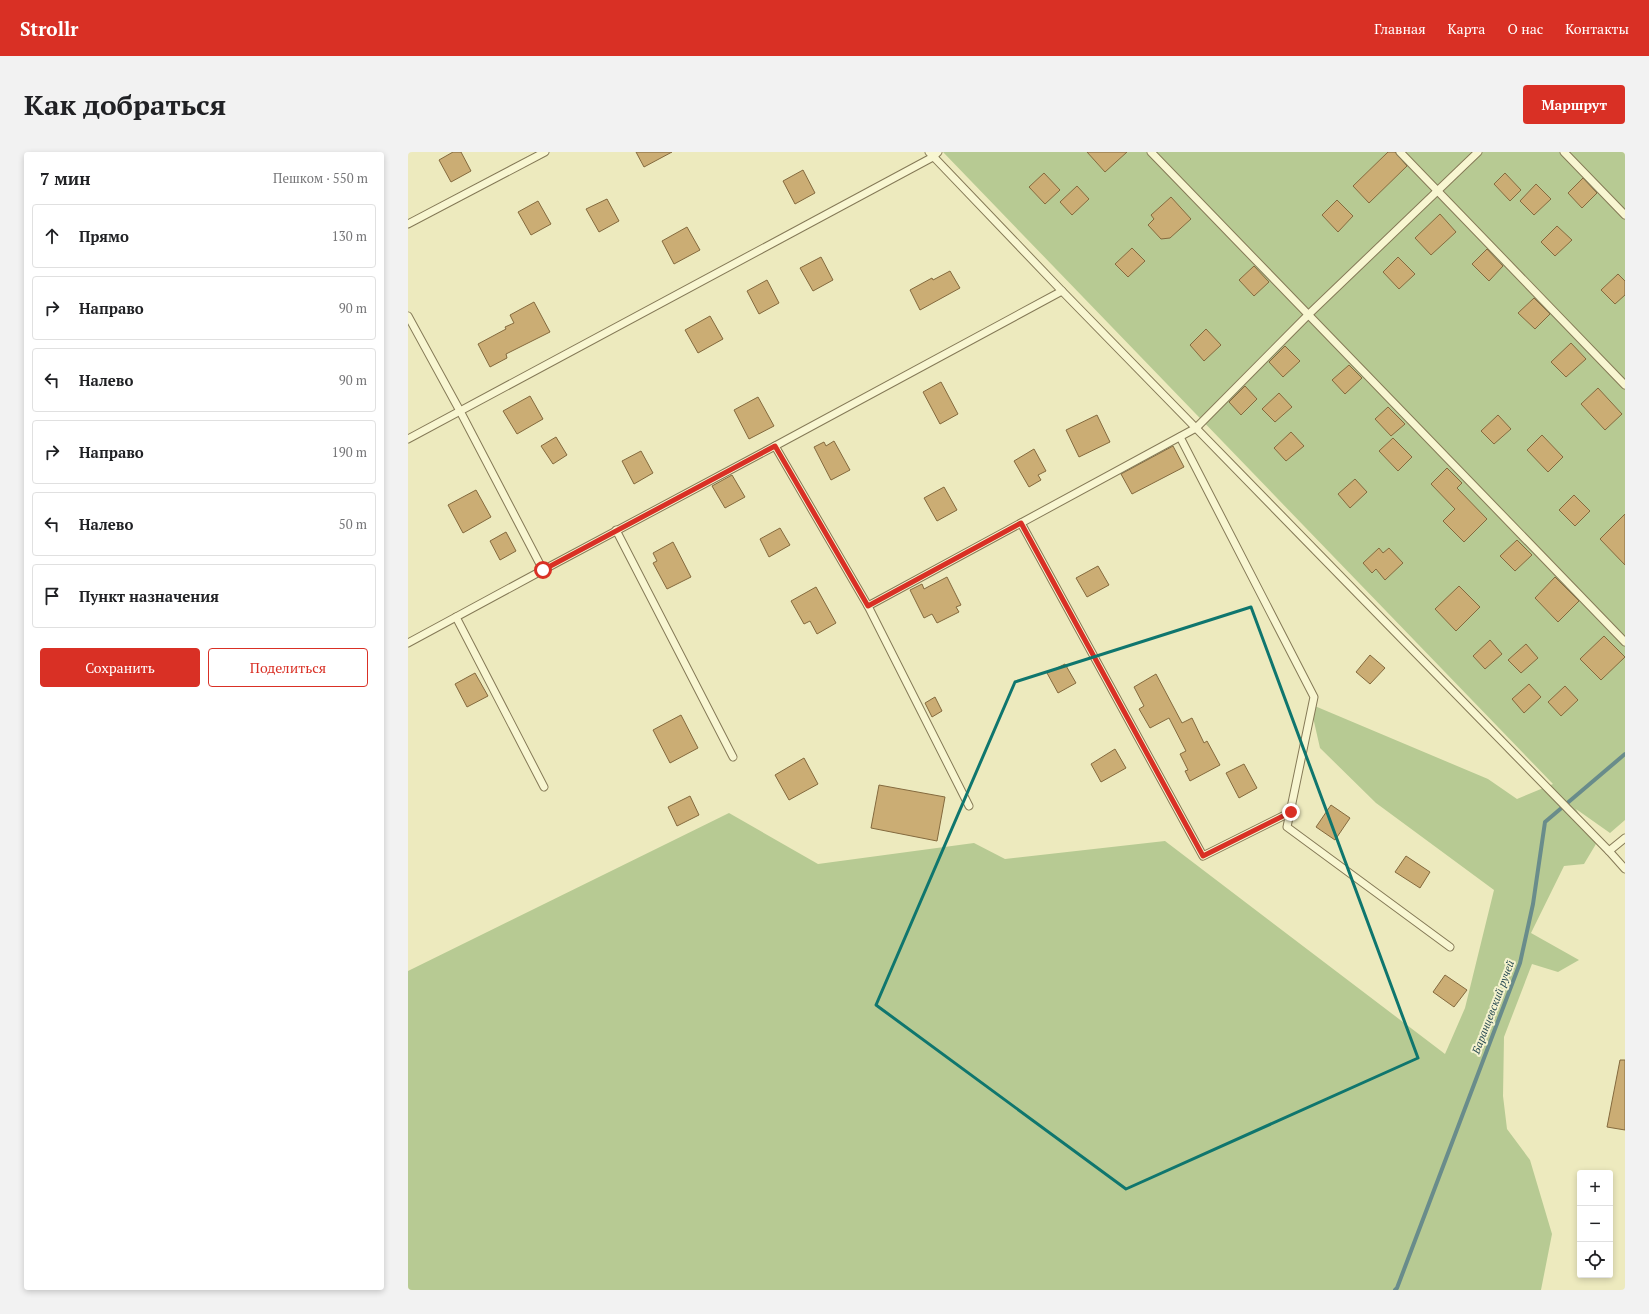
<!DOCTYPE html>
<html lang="ru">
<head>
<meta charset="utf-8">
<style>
	:root { --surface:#fff; --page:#f2f2f2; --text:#202124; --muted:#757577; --line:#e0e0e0; --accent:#d93025 }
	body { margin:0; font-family:"PT Serif",serif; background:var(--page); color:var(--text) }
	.controls { position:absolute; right:12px; bottom:12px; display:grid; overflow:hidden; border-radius:4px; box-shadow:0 2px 6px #0003 }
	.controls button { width:36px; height:36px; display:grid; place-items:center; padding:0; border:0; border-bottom:1px solid var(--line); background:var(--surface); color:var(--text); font:20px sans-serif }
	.stop { position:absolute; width:12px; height:12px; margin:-9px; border:3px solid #d93025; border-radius:50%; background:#fff }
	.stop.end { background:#d93025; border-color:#fff; box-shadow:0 1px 4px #0008 }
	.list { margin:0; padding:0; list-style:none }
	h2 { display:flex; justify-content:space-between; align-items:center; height:52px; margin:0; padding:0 16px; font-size:17px }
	h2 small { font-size:13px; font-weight:400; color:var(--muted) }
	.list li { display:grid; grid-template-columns:26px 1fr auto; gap:12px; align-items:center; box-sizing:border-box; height:64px; margin:0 8px 8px; padding:0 8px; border:1px solid var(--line); border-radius:4px }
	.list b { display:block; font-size:15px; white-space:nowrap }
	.list em { font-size:13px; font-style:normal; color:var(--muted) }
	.actions { display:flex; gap:8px; padding:12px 16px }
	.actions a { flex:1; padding:9px 0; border:1px solid var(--accent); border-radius:4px; text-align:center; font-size:14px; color:var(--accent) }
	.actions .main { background:var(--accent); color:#fff }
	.icon { flex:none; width:22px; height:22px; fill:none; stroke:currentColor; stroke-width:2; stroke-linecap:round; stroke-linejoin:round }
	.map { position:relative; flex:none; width:1217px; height:1138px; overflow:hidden; border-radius:4px }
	header { display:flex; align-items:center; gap:24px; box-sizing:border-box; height:56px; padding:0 20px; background:var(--accent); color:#fff }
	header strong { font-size:19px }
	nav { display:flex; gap:22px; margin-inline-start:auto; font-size:14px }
	.intro { display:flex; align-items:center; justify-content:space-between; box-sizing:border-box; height:96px; padding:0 24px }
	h1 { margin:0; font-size:28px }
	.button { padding:10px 18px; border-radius:4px; background:var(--accent); color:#fff; font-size:14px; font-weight:700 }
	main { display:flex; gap:24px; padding:0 24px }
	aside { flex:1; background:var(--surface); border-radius:4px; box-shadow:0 2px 6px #0003 }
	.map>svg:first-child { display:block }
	.green { fill:#b7ca93 }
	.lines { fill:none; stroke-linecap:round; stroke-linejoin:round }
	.stream { stroke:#698c8b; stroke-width:4 }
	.building { fill:#cbad74; stroke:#846a3e }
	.lane-casing { stroke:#857a57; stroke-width:9 }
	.lane { stroke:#f8f6d1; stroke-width:7 }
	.route { stroke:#d93025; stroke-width:5 }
	.marked { fill:none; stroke:#0f766e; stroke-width:3; stroke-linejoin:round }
	.labels { text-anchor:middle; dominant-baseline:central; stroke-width:4; stroke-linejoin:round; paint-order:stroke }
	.water-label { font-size:11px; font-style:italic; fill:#2b4d54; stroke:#f4f2ce }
</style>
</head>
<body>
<header>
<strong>Strollr</strong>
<nav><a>Главная</a><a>Карта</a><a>О нас</a><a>Контакты</a></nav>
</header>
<div class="intro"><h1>Как добраться</h1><a class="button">Маршрут</a></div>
<main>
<aside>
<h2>7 мин<small>Пешком · 550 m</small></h2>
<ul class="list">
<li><svg class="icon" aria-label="ahead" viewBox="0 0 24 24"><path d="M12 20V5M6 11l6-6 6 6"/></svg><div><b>Прямо</b></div><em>130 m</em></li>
<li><svg class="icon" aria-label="right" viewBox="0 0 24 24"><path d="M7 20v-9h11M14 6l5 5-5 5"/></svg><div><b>Направо</b></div><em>90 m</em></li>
<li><svg class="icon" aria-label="left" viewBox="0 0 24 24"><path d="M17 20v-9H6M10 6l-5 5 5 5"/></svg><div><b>Налево</b></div><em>90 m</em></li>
<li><svg class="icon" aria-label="right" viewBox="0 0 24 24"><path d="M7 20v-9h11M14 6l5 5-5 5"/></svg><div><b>Направо</b></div><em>190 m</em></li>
<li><svg class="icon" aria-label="left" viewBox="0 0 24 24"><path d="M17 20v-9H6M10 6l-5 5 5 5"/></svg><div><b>Налево</b></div><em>50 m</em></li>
<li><svg class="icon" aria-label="arrive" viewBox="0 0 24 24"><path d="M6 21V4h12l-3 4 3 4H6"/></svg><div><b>Пункт назначения</b></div></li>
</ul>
<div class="actions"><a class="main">Сохранить</a><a>Поделиться</a></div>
</aside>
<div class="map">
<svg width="1217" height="1138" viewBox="0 0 1217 1138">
	<rect width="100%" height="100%" fill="#edeabe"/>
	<polygon class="green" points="535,0 1217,0 1217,668 1202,681 1168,657 1188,692 1176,712 1156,714 1123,781 1171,808 1150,820 1124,812 1096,885 1095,944 1099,977 1122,1008 1144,1082 1133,1138 0,1138 0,819 321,661 410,712 566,691 597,707 757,689 1037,902 1057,856 1086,738 968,651 912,596 902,552 1080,627 1109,647 1145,632"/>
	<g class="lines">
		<polyline class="stream" points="987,1138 989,1136 1112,811 1125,752 1137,670 1217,602"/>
	</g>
	<g class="building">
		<polygon points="45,0 53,0 63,19 43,30 31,8"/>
		<polygon points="228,0 264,0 236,15"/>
		<polygon points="679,0 719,0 697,20"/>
		<polygon points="980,0 987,0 999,14 961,51 945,34"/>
		<polygon points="395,18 407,41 387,52 375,29"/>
		<polygon points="636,21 652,38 637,52 621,35"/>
		<polygon points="1097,21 1113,38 1102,49 1086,32"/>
		<polygon points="1175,26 1189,41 1174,56 1160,41"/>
		<polygon points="1128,32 1143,47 1126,63 1112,49"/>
		<polygon points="669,34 681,47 664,63 652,50"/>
		<polygon points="763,45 783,67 762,86 753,87 740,73 746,67 743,63"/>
		<polygon points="199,47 211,69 191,80 178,57"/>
		<polygon points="929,48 945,64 930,80 914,63"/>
		<polygon points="130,49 143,72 123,83 110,60"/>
		<polygon points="1032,62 1048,80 1023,103 1007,86"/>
		<polygon points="1149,74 1164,88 1147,104 1133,90"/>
		<polygon points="279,75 292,98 266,112 254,89"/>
		<polygon points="724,96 737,109 720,125 707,112"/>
		<polygon points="1079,97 1095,114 1081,129 1064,112"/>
		<polygon points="413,105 425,128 405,139 392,116"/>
		<polygon points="990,105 1007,122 991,137 975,120"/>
		<polygon points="846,114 861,130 846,144 831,128"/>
		<polygon points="542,119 552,136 512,158 502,138 524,126 525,128"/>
		<polygon points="1210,122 1217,129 1217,143 1207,152 1193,138"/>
		<polygon points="359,128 371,151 351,162 339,139"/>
		<polygon points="1126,146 1142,162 1127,177 1110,161"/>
		<polygon points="126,150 142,180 98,202 99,206 82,215 70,192 98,177 97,175 106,171 102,163"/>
		<polygon points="302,164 315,187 290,201 277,178"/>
		<polygon points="798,177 813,193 796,209 782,193"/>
		<polygon points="1163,191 1178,207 1158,225 1143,210"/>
		<polygon points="877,194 892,209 875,225 861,210"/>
		<polygon points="941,213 954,226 937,242 924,228"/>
		<polygon points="533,230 550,262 532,272 515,240"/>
		<polygon points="837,234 849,247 833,263 821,250"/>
		<polygon points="1190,236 1214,262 1197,278 1173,252"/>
		<polygon points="871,241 884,255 867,270 854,257"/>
		<polygon points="122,244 135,267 109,282 95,259"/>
		<polygon points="350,245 366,274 341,287 326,258"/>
		<polygon points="980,255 997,272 983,284 967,267"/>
		<polygon points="689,263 702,290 671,305 658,278"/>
		<polygon points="1090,263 1103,277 1086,292 1073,279"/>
		<polygon points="883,280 896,294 878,309 866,296"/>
		<polygon points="1134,283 1155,305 1140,320 1119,298"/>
		<polygon points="148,285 159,303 145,312 133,294"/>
		<polygon points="985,286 1004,305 990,319 971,299"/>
		<polygon points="426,289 442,318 423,328 406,295 416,290 418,294"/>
		<polygon points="765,294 776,315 724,342 713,322"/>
		<polygon points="626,297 638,319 630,323 633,328 621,335 606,309"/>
		<polygon points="233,299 245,321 226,332 214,309"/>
		<polygon points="1039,316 1054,331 1049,336 1079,367 1056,390 1035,369 1047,357 1023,332"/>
		<polygon points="324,323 337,345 317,356 304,334"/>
		<polygon points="947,327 959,340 942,356 930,342"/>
		<polygon points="536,335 549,358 529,369 516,346"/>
		<polygon points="68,338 83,365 55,381 40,353"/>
		<polygon points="1166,343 1182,359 1167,374 1151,358"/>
		<polygon points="1217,362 1217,413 1192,387"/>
		<polygon points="372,376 382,393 361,405 352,387"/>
		<polygon points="98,380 108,399 92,408 82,389"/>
		<polygon points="1109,388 1124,403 1107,419 1092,404"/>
		<polygon points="265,390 283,425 259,437 245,411 249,409 245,401"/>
		<polygon points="971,396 975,401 981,396 995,411 977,428 968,417 964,421 955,411"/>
		<polygon points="690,414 701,433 679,445 668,426"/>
		<polygon points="539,425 553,453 548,455 551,460 529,471 524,462 516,466 502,438 514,432 516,437"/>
		<polygon points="1147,425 1171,449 1150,470 1127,446"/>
		<polygon points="1051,434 1072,455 1048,479 1027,457"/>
		<polygon points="408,435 428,471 409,482 402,469 396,472 383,449"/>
		<polygon points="1196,484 1217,505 1193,528 1172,507"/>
		<polygon points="1082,488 1094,502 1077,517 1065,504"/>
		<polygon points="1118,492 1130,506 1113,521 1100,508"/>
		<polygon points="962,503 977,516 962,532 948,520"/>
		<polygon points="657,512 668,531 650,541 639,521"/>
		<polygon points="67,521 80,544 59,555 47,532"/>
		<polygon points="748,522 774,571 784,566 796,591 799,589 812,613 782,629 777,619 780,618 772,602 778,599 761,566 742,576 731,557 736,554 726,535"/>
		<polygon points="1121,532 1133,545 1116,561 1104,547"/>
		<polygon points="1157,534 1170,548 1153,564 1140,550"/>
		<polygon points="527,545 534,559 524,565 517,551"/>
		<polygon points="273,563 290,596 262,611 245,578"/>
		<polygon points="707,597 718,616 693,630 683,612"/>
		<polygon points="396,606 410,632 381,648 367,623"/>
		<polygon points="836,612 849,636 831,646 818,621"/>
		<polygon points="471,633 537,645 529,689 463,676"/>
		<polygon points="282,644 291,663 269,674 260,655"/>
		<polygon points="923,653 942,666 927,688 908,675"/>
		<polygon points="998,704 1022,720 1012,736 987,720"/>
		<polygon points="1037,823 1059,838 1046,855 1025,840"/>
		<polygon points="1212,908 1217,908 1217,978 1199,975"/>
	</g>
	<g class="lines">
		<g class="lane-casing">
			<g id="lane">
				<polyline points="521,0 654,139 1201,699 1217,686"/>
				<polyline points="743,0 1217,490"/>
				<polyline points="992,0 1217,233"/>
				<polyline points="1156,0 1217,63"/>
				<polyline points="0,72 137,0"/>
				<polyline points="0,164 52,259 135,418 367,294"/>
				<polyline points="772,285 906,545 879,675 1042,795"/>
				<polyline points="0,287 525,5 530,0"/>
				<polyline points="613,371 795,704 883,660"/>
				<polyline points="208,378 325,605"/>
				<polyline points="460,454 788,276 901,162 1070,0"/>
				<polyline points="48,465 136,635"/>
				<polyline points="0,491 135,418"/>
				<polyline points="561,654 460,454 367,294 654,139"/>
				<polyline points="1201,699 1217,717"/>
			</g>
		</g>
		<use href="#lane" class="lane"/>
	</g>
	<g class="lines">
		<polyline class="route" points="135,418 367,294 460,454 613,371 795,704 883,660"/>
	</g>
	<path class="marked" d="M843 455 1010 906 718 1037 468 853 607 530Z"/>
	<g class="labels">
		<g class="water-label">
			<text transform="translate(1085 855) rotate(-69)">Баранцевский ручей</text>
		</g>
	</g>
</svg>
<div class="controls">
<button>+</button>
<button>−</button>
<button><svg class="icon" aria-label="locate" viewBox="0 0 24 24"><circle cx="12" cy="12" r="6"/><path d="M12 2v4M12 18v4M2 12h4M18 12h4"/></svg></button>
</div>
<div class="stop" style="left:135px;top:418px"></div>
<div class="stop end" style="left:883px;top:660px"></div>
</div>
</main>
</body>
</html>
